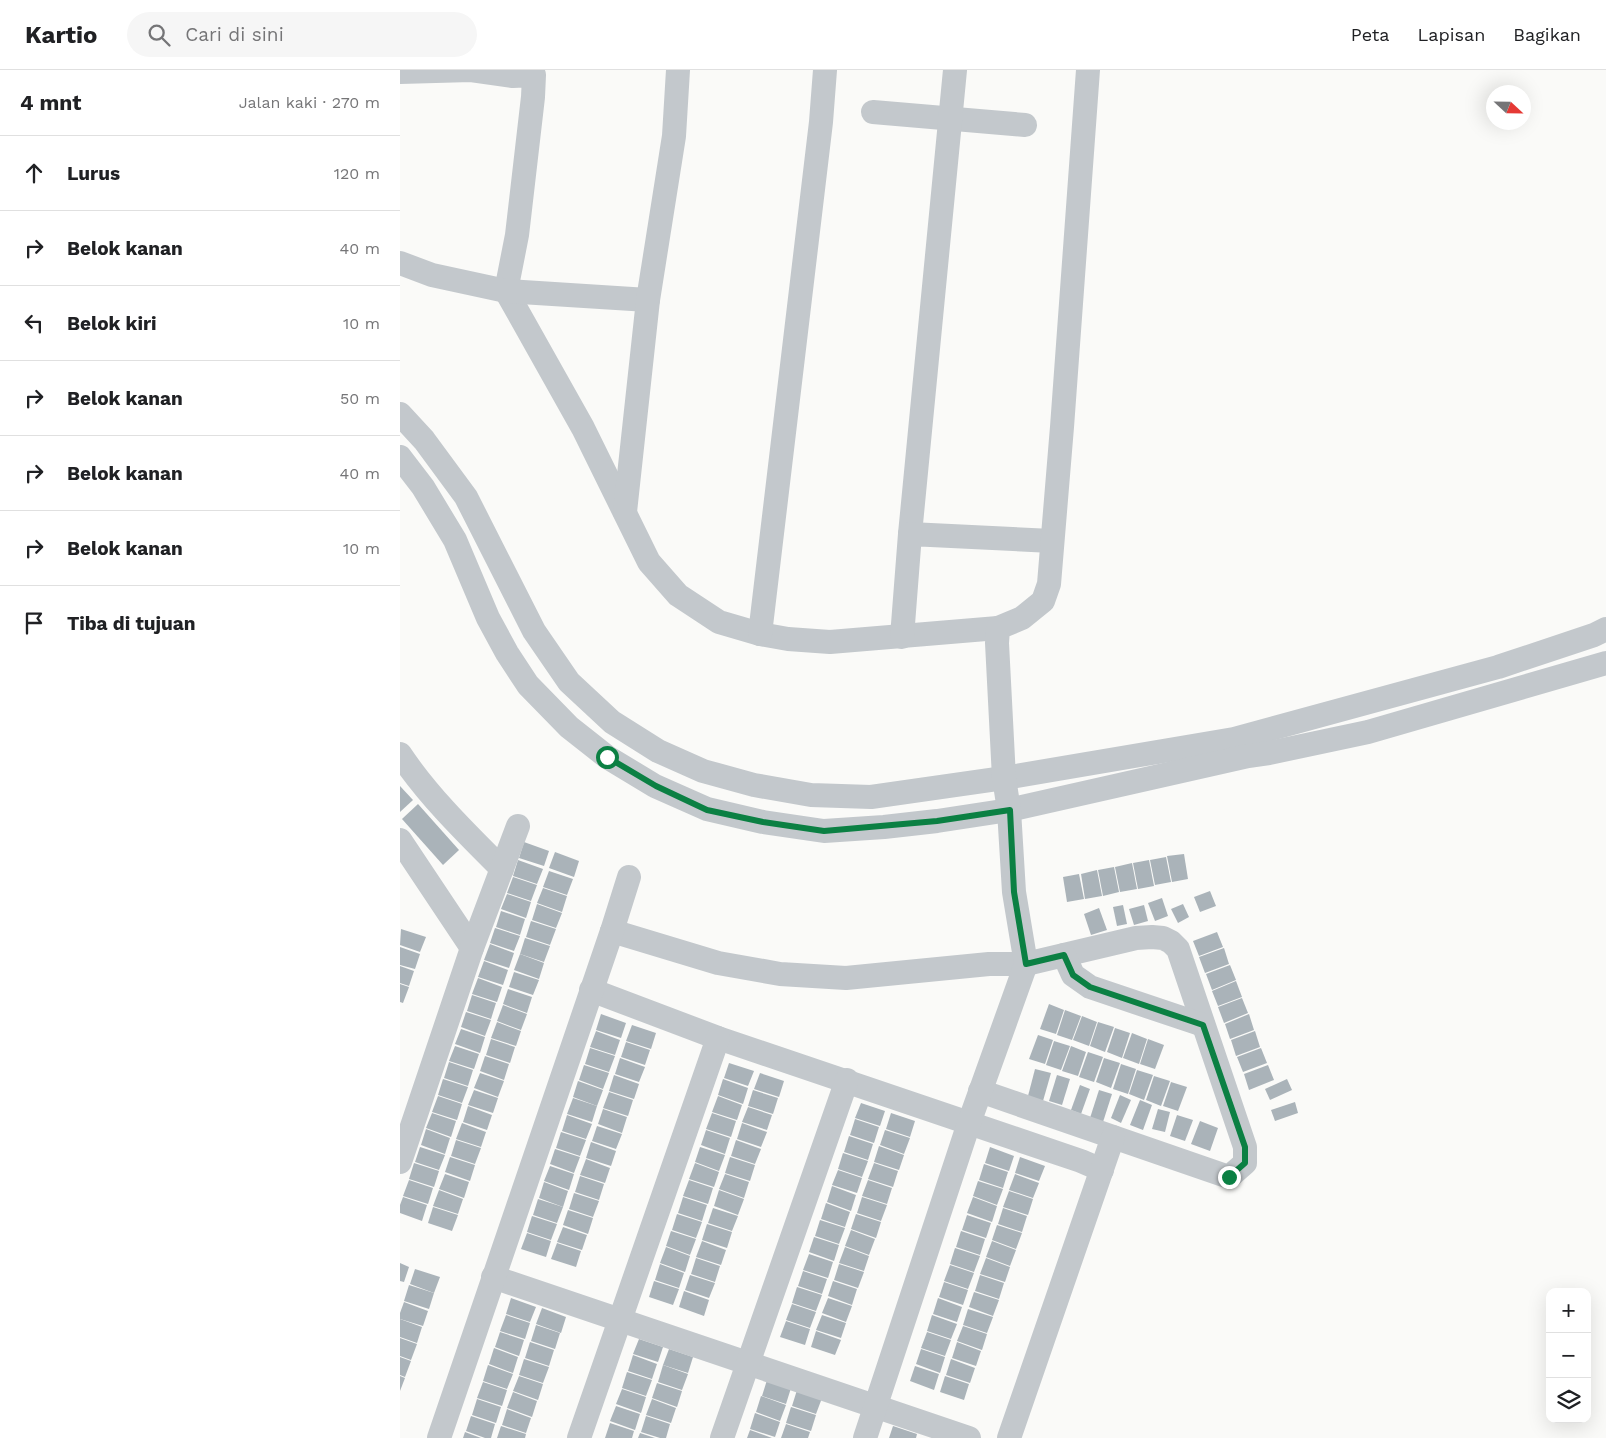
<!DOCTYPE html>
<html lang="id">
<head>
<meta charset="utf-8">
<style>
	:root { --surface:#fff; --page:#f6f6f6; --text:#202124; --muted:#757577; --line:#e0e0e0 }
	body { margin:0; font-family:"Work Sans",sans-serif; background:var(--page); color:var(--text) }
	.controls { position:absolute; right:15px; bottom:15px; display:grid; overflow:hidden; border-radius:10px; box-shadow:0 5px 20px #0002 }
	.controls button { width:45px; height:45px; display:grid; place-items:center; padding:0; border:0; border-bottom:1px solid var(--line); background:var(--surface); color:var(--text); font:25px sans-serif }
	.compass { position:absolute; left:1086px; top:15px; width:45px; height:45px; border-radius:50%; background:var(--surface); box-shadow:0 5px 20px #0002; rotate:112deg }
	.stop { position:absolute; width:15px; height:15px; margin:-11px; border:4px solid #0b8043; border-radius:50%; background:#fff }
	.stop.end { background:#0b8043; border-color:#fff; box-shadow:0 1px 5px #0008 }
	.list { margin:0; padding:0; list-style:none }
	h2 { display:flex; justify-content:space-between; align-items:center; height:65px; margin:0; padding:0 20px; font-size:21px }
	h2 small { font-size:16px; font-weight:400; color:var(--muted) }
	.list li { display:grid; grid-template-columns:32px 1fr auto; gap:15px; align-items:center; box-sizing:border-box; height:75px; padding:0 20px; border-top:1px solid var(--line) }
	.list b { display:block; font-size:19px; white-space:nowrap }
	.list em { font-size:16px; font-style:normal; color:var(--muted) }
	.icon { flex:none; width:28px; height:28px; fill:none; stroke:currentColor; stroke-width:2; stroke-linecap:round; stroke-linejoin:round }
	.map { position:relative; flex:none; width:1206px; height:1368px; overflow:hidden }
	header { display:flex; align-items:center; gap:30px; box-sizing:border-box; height:70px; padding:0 25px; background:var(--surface); border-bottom:1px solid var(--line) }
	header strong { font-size:24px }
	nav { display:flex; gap:28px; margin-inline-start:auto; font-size:18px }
	.search { width:350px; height:45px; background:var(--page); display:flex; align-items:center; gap:12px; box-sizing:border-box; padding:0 18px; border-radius:28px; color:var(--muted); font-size:19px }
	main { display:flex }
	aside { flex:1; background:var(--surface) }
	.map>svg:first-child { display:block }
	.building { fill:#aab3b9 }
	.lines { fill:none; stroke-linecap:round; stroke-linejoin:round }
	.street { stroke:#c3c8cc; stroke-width:24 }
	.route { stroke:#0b8043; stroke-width:6 }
</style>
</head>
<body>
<header>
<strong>Kartio</strong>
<div class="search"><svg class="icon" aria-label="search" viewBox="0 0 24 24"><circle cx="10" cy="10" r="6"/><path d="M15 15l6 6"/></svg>Cari di sini</div>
<nav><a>Peta</a><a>Lapisan</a><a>Bagikan</a></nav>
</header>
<main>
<aside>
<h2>4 mnt<small>Jalan kaki · 270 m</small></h2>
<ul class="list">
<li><svg class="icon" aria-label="ahead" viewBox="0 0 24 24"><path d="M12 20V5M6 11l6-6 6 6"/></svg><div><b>Lurus</b></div><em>120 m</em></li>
<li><svg class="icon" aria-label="right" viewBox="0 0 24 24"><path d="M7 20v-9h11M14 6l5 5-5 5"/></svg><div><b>Belok kanan</b></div><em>40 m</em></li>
<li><svg class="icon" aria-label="left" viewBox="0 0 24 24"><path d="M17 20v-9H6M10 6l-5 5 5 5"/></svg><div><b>Belok kiri</b></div><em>10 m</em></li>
<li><svg class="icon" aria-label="right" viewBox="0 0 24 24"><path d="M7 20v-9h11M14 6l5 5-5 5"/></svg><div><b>Belok kanan</b></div><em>50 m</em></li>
<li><svg class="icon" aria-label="right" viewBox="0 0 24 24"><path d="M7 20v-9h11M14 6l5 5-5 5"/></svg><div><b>Belok kanan</b></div><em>40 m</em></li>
<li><svg class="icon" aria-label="right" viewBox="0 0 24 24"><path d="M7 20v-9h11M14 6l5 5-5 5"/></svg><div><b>Belok kanan</b></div><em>10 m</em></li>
<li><svg class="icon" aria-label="arrive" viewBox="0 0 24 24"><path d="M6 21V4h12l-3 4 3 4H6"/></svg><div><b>Tiba di tujuan</b></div></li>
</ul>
</aside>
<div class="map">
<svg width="1206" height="1368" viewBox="0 0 1206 1368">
	<rect width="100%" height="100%" fill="#fafaf8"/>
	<g class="building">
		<polygon points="0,716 13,730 0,742"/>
		<polygon points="18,734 59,780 43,795 2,749"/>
		<polygon points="124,772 149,781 144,796 119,788"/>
		<polygon points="155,782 179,791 174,807 149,798"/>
		<polygon points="784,784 788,809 772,812 767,786"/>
		<polygon points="766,787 771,812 755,815 750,790"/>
		<polygon points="118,790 143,799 137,814 113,806"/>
		<polygon points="749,790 754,816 738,819 733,793"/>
		<polygon points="732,793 737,819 720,822 715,797"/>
		<polygon points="714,797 719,822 703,826 698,800"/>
		<polygon points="697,800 702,826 685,829 681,804"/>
		<polygon points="149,801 173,809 167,825 143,817"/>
		<polygon points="679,804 684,829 667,832 663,807"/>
		<polygon points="113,807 137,815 131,831 107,823"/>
		<polygon points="143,818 167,826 162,842 137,833"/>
		<polygon points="810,821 816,836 800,842 794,827"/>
		<polygon points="107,824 131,832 126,848 101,839"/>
		<polygon points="762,828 768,846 755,851 748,833"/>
		<polygon points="137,834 162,843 156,858 132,850"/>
		<polygon points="783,834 789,847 778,853 771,839"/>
		<polygon points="723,835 727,854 717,856 713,837"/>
		<polygon points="744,835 748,851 734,855 729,839"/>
		<polygon points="699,838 707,860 691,865 684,844"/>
		<polygon points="101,841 125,849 120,865 96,857"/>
		<polygon points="131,851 156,859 150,875 126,867"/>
		<polygon points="95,858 120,866 114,881 90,873"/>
		<polygon points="1,859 26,867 20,882 0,875"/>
		<polygon points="817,862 823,877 799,886 793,871"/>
		<polygon points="125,868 150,876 144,892 120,884"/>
		<polygon points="90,874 114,883 109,898 84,890"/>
		<polygon points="0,877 20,884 15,899 0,895"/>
		<polygon points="824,878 829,894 805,903 799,887"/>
		<polygon points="120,884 144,893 139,909 114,900"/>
		<polygon points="84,891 108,900 103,915 78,907"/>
		<polygon points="830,895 836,910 812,920 806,904"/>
		<polygon points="0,896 14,901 9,916 0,913"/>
		<polygon points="114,902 139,910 133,925 109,917"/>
		<polygon points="78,908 102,917 97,932 72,924"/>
		<polygon points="836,911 842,927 818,936 812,921"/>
		<polygon points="0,914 9,917 3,933 0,932"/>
		<polygon points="108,919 132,927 127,943 103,934"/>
		<polygon points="72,925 96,933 91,949 67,941"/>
		<polygon points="842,928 848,943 824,953 818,937"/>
		<polygon points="649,934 664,940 656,964 640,959"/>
		<polygon points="103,935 127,944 121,960 97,951"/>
		<polygon points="665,940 681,946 672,970 657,965"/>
		<polygon points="66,942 91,950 85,966 61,957"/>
		<polygon points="201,944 226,953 221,968 196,960"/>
		<polygon points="849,944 854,960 830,969 825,954"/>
		<polygon points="682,946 697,952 689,976 673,970"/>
		<polygon points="97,952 121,961 116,976 91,968"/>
		<polygon points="698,952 714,957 705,982 690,976"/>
		<polygon points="232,955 256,963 251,979 226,971"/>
		<polygon points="715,958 730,963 722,988 707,982"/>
		<polygon points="61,959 85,967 80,983 55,974"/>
		<polygon points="196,961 220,970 215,985 190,977"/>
		<polygon points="855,961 860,977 836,986 831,970"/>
		<polygon points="732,963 747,969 739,994 723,988"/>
		<polygon points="638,965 653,970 645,994 629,989"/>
		<polygon points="91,969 115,977 110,993 86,985"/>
		<polygon points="748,969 764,975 755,999 740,994"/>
		<polygon points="654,971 670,976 661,1000 646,995"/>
		<polygon points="226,972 250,980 245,995 221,987"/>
		<polygon points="55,976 79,984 74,999 49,991"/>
		<polygon points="671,976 686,982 678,1006 662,1001"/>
		<polygon points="190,978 215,986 209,1002 185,994"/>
		<polygon points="861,978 867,993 843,1002 837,987"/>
		<polygon points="688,982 703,987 694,1012 679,1007"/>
		<polygon points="85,986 109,994 104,1010 80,1001"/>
		<polygon points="220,988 245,997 239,1012 215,1004"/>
		<polygon points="704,988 720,993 711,1018 696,1012"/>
		<polygon points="49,992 73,1000 68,1016 44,1008"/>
		<polygon points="329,993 354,1001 348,1016 324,1008"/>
		<polygon points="721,994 736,999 728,1024 713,1019"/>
		<polygon points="184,995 209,1003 203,1019 179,1010"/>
		<polygon points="868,995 874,1010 849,1020 844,1004"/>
		<polygon points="635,999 651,1003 643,1031 628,1026"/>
		<polygon points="737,1000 753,1005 744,1030 729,1024"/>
		<polygon points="80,1003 104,1011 98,1027 74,1018"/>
		<polygon points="360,1003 384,1011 379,1027 354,1019"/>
		<polygon points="214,1005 239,1014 234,1029 209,1021"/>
		<polygon points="657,1005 670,1009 662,1035 649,1031"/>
		<polygon points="754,1006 770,1011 761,1036 746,1030"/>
		<polygon points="43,1009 68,1017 62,1033 38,1025"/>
		<polygon points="323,1009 348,1018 343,1034 318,1025"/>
		<polygon points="887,1009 892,1020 870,1030 865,1019"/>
		<polygon points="178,1011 203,1020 197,1036 173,1027"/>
		<polygon points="771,1012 787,1017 778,1041 763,1036"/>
		<polygon points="680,1015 690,1019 681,1044 671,1040"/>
		<polygon points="74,1020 98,1028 93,1043 68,1035"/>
		<polygon points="353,1020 378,1028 373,1044 348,1036"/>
		<polygon points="699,1020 712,1024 703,1052 690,1048"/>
		<polygon points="209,1022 233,1030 228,1046 203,1038"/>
		<polygon points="720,1025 731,1030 721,1053 711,1048"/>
		<polygon points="38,1026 62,1034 57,1050 32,1042"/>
		<polygon points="318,1026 342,1035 337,1050 312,1042"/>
		<polygon points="173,1028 197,1036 192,1052 167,1044"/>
		<polygon points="740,1030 752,1035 743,1060 730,1055"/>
		<polygon points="895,1032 898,1043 875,1051 871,1040"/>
		<polygon points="461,1033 485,1041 480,1056 455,1048"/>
		<polygon points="68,1036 92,1045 87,1060 63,1052"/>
		<polygon points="348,1037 372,1045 367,1060 342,1052"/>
		<polygon points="203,1039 227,1047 222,1063 198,1054"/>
		<polygon points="758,1039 770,1042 765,1062 752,1059"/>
		<polygon points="32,1043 56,1051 51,1067 26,1058"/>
		<polygon points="312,1043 336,1051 331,1067 306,1059"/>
		<polygon points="491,1043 515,1051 510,1067 486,1059"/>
		<polygon points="167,1045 192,1054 186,1069 162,1061"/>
		<polygon points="777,1045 793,1050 785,1071 770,1066"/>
		<polygon points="455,1049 479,1057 474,1073 450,1065"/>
		<polygon points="800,1051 818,1058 810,1081 791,1074"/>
		<polygon points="62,1053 86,1062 81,1077 56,1069"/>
		<polygon points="342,1053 367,1062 361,1077 337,1069"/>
		<polygon points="197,1056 222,1064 216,1079 192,1071"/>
		<polygon points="26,1059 50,1068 45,1084 21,1075"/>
		<polygon points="306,1060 330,1068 325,1084 301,1075"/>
		<polygon points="485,1060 510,1068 504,1084 480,1075"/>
		<polygon points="161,1062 186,1070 180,1086 156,1078"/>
		<polygon points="449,1066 473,1074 468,1090 444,1082"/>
		<polygon points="56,1070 81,1078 75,1094 51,1086"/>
		<polygon points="336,1070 361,1079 355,1094 331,1086"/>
		<polygon points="191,1072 216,1081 211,1096 186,1088"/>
		<polygon points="479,1076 504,1085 499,1100 474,1092"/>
		<polygon points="20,1077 45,1085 39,1100 15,1092"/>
		<polygon points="300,1077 325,1085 319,1101 295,1092"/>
		<polygon points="590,1077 614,1086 609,1101 585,1093"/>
		<polygon points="155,1079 180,1087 174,1103 150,1094"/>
		<polygon points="443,1083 468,1091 462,1107 438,1099"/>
		<polygon points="50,1087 75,1095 70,1111 45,1102"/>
		<polygon points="330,1087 355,1095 350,1111 325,1103"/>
		<polygon points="620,1087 645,1096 639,1111 615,1103"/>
		<polygon points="186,1089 210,1098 205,1113 180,1105"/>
		<polygon points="14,1093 39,1101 34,1117 9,1109"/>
		<polygon points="295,1093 319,1102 314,1117 289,1109"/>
		<polygon points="474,1093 498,1101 493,1117 468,1109"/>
		<polygon points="584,1094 608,1102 603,1118 579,1110"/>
		<polygon points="150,1096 174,1104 169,1120 144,1111"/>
		<polygon points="438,1100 462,1108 457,1123 432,1115"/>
		<polygon points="45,1104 69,1112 64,1128 39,1119"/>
		<polygon points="325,1104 349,1112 344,1128 319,1119"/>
		<polygon points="615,1104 639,1113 633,1128 609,1120"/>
		<polygon points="180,1106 204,1114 199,1130 175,1122"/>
		<polygon points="9,1110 33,1118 28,1134 3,1126"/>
		<polygon points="289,1110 313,1118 308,1134 283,1126"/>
		<polygon points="468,1110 492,1118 487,1134 462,1126"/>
		<polygon points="578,1111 603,1119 597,1135 573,1126"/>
		<polygon points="144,1112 168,1121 163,1137 139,1128"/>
		<polygon points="432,1116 456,1125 451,1141 427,1132"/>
		<polygon points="39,1120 63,1129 58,1144 33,1136"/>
		<polygon points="319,1120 344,1129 338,1145 314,1136"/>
		<polygon points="609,1121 633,1129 628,1145 603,1137"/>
		<polygon points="174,1123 199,1131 193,1147 169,1139"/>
		<polygon points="3,1127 27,1135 22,1151 0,1143 0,1135"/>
		<polygon points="283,1127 307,1135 302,1151 278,1143"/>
		<polygon points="462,1127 487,1135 481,1151 457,1143"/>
		<polygon points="573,1127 597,1136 592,1152 567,1143"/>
		<polygon points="138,1129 163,1137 157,1153 133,1145"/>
		<polygon points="426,1133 450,1142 445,1157 421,1149"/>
		<polygon points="33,1137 58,1145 52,1161 28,1153"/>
		<polygon points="313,1138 338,1146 332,1161 308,1153"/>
		<polygon points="603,1138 627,1146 622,1162 598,1154"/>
		<polygon points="168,1140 193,1148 188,1164 163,1155"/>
		<polygon points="277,1144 302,1152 296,1168 272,1160"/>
		<polygon points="456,1144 481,1152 476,1168 451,1159"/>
		<polygon points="567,1145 591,1153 586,1168 562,1160"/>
		<polygon points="132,1146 157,1154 151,1170 127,1162"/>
		<polygon points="420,1150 445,1158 439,1174 415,1166"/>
		<polygon points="307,1154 332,1162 327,1178 302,1170"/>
		<polygon points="597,1155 622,1163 616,1179 592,1170"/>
		<polygon points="163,1157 187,1165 182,1180 157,1172"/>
		<polygon points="451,1160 475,1169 469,1185 445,1176"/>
		<polygon points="271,1161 296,1169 290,1185 266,1176"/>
		<polygon points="561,1161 585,1169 580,1185 556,1177"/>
		<polygon points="127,1163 151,1171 146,1187 121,1179"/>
		<polygon points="414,1167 439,1175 434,1191 409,1182"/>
		<polygon points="302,1171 326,1180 321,1195 296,1187"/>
		<polygon points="592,1171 616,1180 610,1196 586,1187"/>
		<polygon points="157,1173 181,1181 176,1197 151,1189"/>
		<polygon points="266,1177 290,1186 285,1202 260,1193"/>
		<polygon points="445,1177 469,1186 464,1201 439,1193"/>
		<polygon points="555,1178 580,1186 574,1202 550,1194"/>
		<polygon points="409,1184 433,1192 428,1208 403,1200"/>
		<polygon points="296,1188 320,1196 315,1212 291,1204"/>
		<polygon points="586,1188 610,1197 605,1212 580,1204"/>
		<polygon points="0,1193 9,1197 4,1212 0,1211"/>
		<polygon points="260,1194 284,1203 279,1218 255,1210"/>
		<polygon points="439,1194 464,1202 458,1218 434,1210"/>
		<polygon points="550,1195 574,1203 568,1219 544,1211"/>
		<polygon points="15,1199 40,1207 34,1223 10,1214"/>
		<polygon points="403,1201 427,1209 422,1224 398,1216"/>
		<polygon points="290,1205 315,1213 309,1228 285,1220"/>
		<polygon points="580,1205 604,1213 599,1229 575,1221"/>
		<polygon points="254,1211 279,1219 273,1235 249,1227"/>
		<polygon points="433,1211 457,1219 452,1235 428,1226"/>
		<polygon points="544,1212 568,1220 563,1235 539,1227"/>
		<polygon points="9,1215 34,1223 29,1239 4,1231"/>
		<polygon points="397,1217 422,1225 416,1241 392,1233"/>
		<polygon points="284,1221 309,1230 304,1246 279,1237"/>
		<polygon points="574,1222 599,1230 593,1246 569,1237"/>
		<polygon points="111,1228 136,1237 130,1252 106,1244"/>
		<polygon points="428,1228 452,1236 446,1252 422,1243"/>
		<polygon points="538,1228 562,1237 557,1252 533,1244"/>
		<polygon points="4,1232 28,1241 23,1256 0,1249 0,1243"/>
		<polygon points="392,1234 416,1242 410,1258 386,1250"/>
		<polygon points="142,1238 166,1247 161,1263 136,1254"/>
		<polygon points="568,1239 593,1247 587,1263 563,1255"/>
		<polygon points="106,1245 130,1253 125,1269 100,1261"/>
		<polygon points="422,1245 446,1253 441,1268 416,1260"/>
		<polygon points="532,1245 557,1254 551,1269 527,1261"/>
		<polygon points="0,1249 22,1257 17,1273 0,1267"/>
		<polygon points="386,1251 410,1259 405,1275 380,1267"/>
		<polygon points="136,1255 160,1263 155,1279 131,1271"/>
		<polygon points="563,1256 587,1264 582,1280 557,1271"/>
		<polygon points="416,1261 441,1270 435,1285 411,1277"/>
		<polygon points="100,1262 124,1270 119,1286 95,1277"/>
		<polygon points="527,1262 551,1270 545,1286 521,1278"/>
		<polygon points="0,1268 17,1274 11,1290 0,1286"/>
		<polygon points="239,1269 263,1277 258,1292 233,1284"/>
		<polygon points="130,1272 154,1280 149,1296 125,1288"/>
		<polygon points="557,1272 581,1281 576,1296 552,1288"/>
		<polygon points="94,1278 118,1287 113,1303 89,1294"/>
		<polygon points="269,1279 293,1287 288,1303 263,1295"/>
		<polygon points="521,1279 545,1287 540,1303 516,1294"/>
		<polygon points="233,1285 257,1294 252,1309 228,1301"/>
		<polygon points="0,1287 11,1291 5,1307 0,1305"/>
		<polygon points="124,1289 149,1297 143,1313 119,1305"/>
		<polygon points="551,1289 575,1298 570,1313 546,1305"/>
		<polygon points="88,1295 113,1304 107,1319 83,1311"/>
		<polygon points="263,1295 288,1304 282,1320 258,1312"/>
		<polygon points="515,1296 539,1304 534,1320 510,1311"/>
		<polygon points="227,1302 252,1310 246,1326 222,1318"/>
		<polygon points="0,1306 5,1308 0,1321"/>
		<polygon points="119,1306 143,1314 138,1330 113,1321"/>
		<polygon points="545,1306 569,1314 564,1330 540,1322"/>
		<polygon points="367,1310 391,1318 386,1334 362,1326"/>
		<polygon points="83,1312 107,1320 102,1336 77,1328"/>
		<polygon points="257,1313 282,1321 277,1337 252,1328"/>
		<polygon points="222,1319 246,1327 241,1343 216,1334"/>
		<polygon points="397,1320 422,1328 416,1344 392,1336"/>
		<polygon points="113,1322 137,1331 132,1347 107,1338"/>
		<polygon points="361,1326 386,1335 380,1351 356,1342"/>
		<polygon points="77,1329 101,1337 96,1353 72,1345"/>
		<polygon points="252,1329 276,1338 271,1353 246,1345"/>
		<polygon points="216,1336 240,1344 235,1360 210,1351"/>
		<polygon points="391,1337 416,1345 411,1361 386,1353"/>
		<polygon points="107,1339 131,1348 126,1363 102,1355"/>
		<polygon points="355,1343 380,1352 375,1367 350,1359"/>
		<polygon points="71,1346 95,1354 91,1368 85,1368 66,1361"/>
		<polygon points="246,1346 270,1354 266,1368 260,1368 241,1362"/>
		<polygon points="210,1353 234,1361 232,1368 205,1368"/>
		<polygon points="386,1354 410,1362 408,1368 381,1368"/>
		<polygon points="101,1356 126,1364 125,1368 97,1368"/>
		<polygon points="493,1356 517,1364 516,1368 489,1368"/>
		<polygon points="350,1360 372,1368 347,1368"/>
		<polygon points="65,1362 81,1368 63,1368"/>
		<polygon points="240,1363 255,1368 238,1368"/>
	</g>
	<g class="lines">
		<g class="street">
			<polyline points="0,2 71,0 113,6 134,5 133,27 117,165 106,221 183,358 249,492 278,525 319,552 360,564 388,569 430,572 598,558"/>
			<polyline points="473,42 625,55"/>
			<polyline points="0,193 32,205 106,221 248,230"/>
			<polyline points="0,344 24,370 66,427 134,561 169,612 212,652 258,681 303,701 354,715 411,725 471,727 604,708 834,669 1098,597 1194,565 1206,559"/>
			<polyline points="0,387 23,417 55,470 88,548 107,583 128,615 169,657 207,687 255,716 307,739 363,752 424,761 484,757 537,751 609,740 848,686 869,683 968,662 1206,593"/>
			<polyline points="225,442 248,230 274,66 278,0"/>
			<polyline points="510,464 555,0"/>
			<polyline points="360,564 421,52 425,0"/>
			<polyline points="502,567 510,464 652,471"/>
			<path d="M0 684C28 726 66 763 102 799"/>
			<polyline points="0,770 72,878"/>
			<polyline points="212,861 318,893 380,904 446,908 589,894 626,894 736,868 752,867 763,868 771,872 778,879 845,1077 845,1093 829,1107 580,1021"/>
			<polyline points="664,885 673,905 690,917 803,955"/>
			<polyline points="191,920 318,968 681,1091 702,1100"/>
			<polyline points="0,1092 72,878 118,756"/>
			<polyline points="93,1207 569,1368"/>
			<polyline points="39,1368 212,861 229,807"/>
			<polyline points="179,1368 318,968"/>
			<polyline points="322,1368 447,1010"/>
			<polyline points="465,1368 569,1053 626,894 614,822 609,740 604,708 597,573 598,558 622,548 643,531 649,514 662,357 688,0"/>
			<polyline points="609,1368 713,1067"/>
		</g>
	</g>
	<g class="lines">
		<polyline class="route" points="207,687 256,716 307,740 363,752 424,761 537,751 610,740 614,822 626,894 664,885 673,905 690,917 803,955 845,1077 845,1093 829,1107"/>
	</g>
</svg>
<div class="controls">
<button>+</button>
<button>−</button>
<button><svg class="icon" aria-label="layers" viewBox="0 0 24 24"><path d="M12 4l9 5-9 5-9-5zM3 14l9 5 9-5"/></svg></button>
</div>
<svg class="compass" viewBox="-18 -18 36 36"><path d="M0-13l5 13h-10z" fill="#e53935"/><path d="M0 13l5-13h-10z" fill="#757577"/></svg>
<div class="stop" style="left:207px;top:687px"></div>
<div class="stop end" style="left:829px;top:1107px"></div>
</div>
</main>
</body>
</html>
